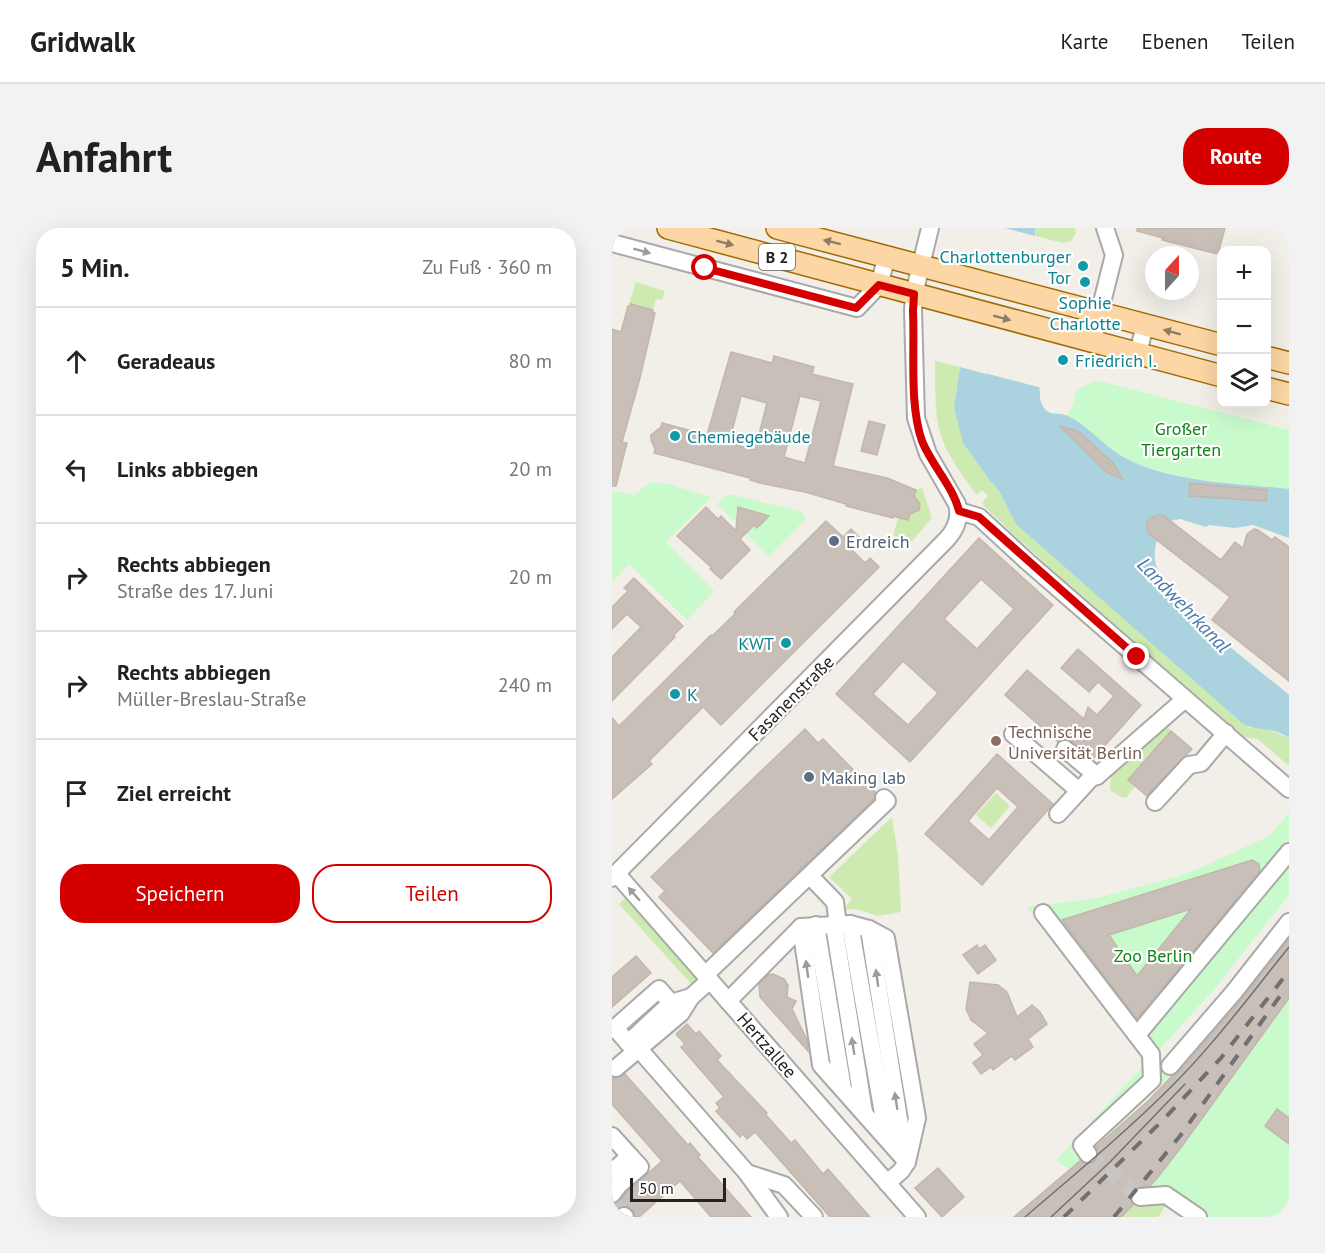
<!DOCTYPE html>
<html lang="de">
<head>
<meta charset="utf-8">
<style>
	:root { --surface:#fff; --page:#f2f2f2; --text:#202124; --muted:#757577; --line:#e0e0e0; --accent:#d40000 }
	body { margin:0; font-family:"PT Sans",sans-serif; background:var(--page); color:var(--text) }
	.controls { position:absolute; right:18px; top:18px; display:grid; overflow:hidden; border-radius:12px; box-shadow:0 6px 24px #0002 }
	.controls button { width:54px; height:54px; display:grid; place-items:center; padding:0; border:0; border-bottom:2px solid var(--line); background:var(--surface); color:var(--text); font:30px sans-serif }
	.compass { position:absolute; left:533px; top:18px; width:54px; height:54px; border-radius:50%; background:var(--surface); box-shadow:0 6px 24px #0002; rotate:21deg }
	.scale { position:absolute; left:18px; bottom:15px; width:96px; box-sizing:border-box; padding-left:6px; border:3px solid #222; border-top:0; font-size:16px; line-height:21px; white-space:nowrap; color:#222; -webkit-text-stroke:4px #fff; paint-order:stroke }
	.stop { position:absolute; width:18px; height:18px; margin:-14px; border:4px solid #d40000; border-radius:50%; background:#fff }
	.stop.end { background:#d40000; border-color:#fff; box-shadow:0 2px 6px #0008 }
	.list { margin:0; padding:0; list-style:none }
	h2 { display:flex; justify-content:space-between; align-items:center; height:78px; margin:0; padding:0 24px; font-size:26px }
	h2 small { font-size:20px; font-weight:400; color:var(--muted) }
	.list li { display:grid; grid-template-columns:39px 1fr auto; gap:18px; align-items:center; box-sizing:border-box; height:108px; padding:0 24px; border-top:2px solid var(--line) }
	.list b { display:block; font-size:22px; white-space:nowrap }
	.list p { margin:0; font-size:20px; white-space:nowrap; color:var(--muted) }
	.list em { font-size:20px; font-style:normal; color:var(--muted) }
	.actions { display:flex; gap:12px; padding:18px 24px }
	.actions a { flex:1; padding:14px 0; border:2px solid var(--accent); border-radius:24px; text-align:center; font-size:21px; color:var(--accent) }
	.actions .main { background:var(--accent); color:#fff }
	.icon { flex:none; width:33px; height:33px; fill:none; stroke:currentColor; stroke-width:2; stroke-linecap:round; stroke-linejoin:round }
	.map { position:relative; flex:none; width:677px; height:989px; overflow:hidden; border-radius:24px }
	header { display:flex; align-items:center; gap:36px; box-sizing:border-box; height:84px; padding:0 30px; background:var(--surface); border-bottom:2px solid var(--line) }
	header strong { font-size:28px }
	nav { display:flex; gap:33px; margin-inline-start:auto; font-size:21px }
	.intro { display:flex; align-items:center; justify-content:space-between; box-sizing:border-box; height:144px; padding:0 36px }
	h1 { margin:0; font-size:42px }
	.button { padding:15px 27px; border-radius:24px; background:var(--accent); color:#fff; font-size:21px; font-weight:700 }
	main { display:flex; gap:36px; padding:0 36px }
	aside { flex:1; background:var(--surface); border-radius:24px; box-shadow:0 6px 24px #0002 }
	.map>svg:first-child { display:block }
	.grass { fill:#cdebb0 }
	.park { fill:#c8facc }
	.water { fill:#aad3df }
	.pier { fill:#f2efe9 }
	.building { fill:#c7bfb8; stroke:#c4b6ab; stroke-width:1.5; fill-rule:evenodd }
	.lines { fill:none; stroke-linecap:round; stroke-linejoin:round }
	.minor-tunnel { stroke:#c8c6c1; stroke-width:16; stroke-dasharray:16 8; stroke-linecap:butt }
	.minor-casing { stroke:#a9a9a9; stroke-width:20 }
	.major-casing { stroke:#a06b00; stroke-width:24 }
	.minor { stroke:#fff; stroke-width:16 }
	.major { stroke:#fcd6a4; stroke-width:21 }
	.tram { stroke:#707070; stroke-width:1.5 }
	.rail { stroke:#707070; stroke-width:4; stroke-dasharray:12 12; stroke-linecap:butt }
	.oneway { fill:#8f7c63 }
	.oneway2 { fill:#9c9c9c }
	.route { stroke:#d40000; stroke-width:8 }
	.culture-dot { fill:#0f9aa8; stroke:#fff; stroke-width:2 }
	.service-dot { fill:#5c6f8a; stroke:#fff; stroke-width:2 }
	.education-dot { fill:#8d6e63; stroke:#fff; stroke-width:2 }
	.labels { text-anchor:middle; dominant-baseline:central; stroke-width:4.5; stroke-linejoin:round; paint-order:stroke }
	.shield { fill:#fff; stroke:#646464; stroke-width:1.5 }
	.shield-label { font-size:16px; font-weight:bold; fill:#222 }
	.culture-label { font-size:18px; fill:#0d838f; stroke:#fff; text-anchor:start }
	.park-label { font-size:18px; fill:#0c8416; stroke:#fff }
	.service-label { font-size:18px; fill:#4e5e75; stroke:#fff; text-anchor:start }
	.street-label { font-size:18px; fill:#222; stroke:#fff }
	.education-label { font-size:18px; fill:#785e54; stroke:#fff; text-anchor:start }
	.water-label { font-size:20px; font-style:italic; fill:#4a7aab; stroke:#fff }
</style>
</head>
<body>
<header>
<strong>Gridwalk</strong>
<nav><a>Karte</a><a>Ebenen</a><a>Teilen</a></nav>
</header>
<div class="intro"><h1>Anfahrt</h1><a class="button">Route</a></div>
<main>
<aside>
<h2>5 Min.<small>Zu Fuß · 360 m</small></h2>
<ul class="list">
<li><svg class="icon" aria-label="ahead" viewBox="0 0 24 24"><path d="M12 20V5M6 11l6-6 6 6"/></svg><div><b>Geradeaus</b></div><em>80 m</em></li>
<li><svg class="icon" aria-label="left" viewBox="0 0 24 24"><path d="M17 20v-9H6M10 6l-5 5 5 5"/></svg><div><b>Links abbiegen</b></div><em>20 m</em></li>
<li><svg class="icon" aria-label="right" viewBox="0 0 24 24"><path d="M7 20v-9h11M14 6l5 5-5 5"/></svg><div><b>Rechts abbiegen</b><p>Straße des 17. Juni</p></div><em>20 m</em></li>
<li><svg class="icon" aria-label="right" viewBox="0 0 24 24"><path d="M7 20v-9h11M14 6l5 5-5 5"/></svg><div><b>Rechts abbiegen</b><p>Müller-Breslau-Straße</p></div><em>240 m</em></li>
<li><svg class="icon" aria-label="arrive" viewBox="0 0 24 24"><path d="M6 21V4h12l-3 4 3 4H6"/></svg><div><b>Ziel erreicht</b></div></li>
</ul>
<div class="actions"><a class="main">Speichern</a><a>Teilen</a></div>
</aside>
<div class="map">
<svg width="677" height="989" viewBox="0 0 677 989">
	<rect width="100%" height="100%" fill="#f2efe9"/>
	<g class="grass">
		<polygon points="423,0 463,0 464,5 459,13 451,15 424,8"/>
		<polygon points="24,54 53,63 50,72 44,71 41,82 20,76 19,78 16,78"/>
		<path d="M323 133 348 139 342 179 379 254 384 258 388 266 638 500 650 499 677 510V538L646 511 630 509C546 431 456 360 374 280L370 275 376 268 370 262 365 267C353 251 340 234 332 216 321 190 324 160 323 133Z"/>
		<polygon points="310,260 320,290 295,319 281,307 286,290 296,292 298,284 307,282 308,276 302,270 304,262"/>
		<polygon points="554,497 559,503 517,552 523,558 515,569 510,570 498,562 499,547 529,516"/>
		<polygon points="384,565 398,578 379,600 364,587"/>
		<polygon points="280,589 286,628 289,684 266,688 244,681 231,682 240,671 217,649"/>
		<polygon points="13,670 87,753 81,758 7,676"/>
		<polygon points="523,974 549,974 554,977 546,989 509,989"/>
	</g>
	<g class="park">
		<path d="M484 152 677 202V261C626 255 551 254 507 226 489 215 472 200 455 187L461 177 464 163Z"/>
		<polygon points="41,254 59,257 99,269 54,314 102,363 75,392 17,336 0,354 0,264 18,265 21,268 33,258"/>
		<polygon points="116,266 187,283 191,285 193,292 157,328 105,276"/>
		<polygon points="677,585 677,667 603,760 542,828 559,848 493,910 545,948 570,918 677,770 677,989 568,989 549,974 523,974 516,967 458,942 444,932 535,834 415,679 485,670 564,649 599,635 657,608"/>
	</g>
	<path class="water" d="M371 0H423L428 171C435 192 443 182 456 188 475 197 490 216 508 227 555 255 624 255 677 261V310L641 297 623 300 597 297 594 299 568 291 558 293 549 287 539 290 534 299 537 306 545 313C542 320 542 332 545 340 555 373 648 442 677 467V510C661 498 644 504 630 495L405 297C396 284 391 264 379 254L351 215 342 179 348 139 374 146Z"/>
	<polygon class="pier" points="368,0 393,0 427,9 432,148 430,160 346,138 349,136 371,142"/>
	<g class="building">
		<polygon points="525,0 613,0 606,26 550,12 551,10 525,3"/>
		<polygon points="19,76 41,82 41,85 43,85 28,150 10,214 15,215 4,258 0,258 0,101 9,104 16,78 19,78"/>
		<path d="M119 124 160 135 162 128 202 139 200 146 241 156 221 238 275 250 304 262 302 268 308 276 307 282 298 286 296 292 281 288V290L234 278V276L193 264 148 255 138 252V250L42 225 43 221 39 212V207L49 199 50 195 95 207ZM129 168 155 175 143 222 117 215ZM188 168 209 173 193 235 172 229Z"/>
		<polygon points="257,193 273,197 265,227 249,223"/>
		<polygon points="448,198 467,204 502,236 510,251 494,244"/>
		<polygon points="578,255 655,262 654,273 577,268"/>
		<polygon points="94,279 106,291 109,288 124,303 126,279 157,288 145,300 142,297 128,311 138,322 109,351 98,341 100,340 65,308"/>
		<polygon points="546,287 552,288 609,332 623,314 631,320 635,306 642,301 646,302 660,312 663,309 677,319 677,453 600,392 618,369 537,306 535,301 535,294 538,290"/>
		<polygon points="214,293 231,309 239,301 247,309 237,319 253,335 258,330 267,339 109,497 91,479 37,533 40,536 31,544 0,571 0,490 7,498 99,407 100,408 123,386 122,384"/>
		<path d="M367 310 441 377 298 534 224 466ZM369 351 402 381 365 421 332 391ZM291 433 326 465 296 497 261 466Z"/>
		<polygon points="22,350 71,398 61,408 63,409 0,473 0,429 29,399 15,386 0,401 0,379 16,363 12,360"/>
		<polygon points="466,421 529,477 481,531 459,513 449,511 446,514 393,467 415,442 472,491 476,479 485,487 502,468 486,454 477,464 449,440"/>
		<polygon points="193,501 206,515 211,511 263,564 262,571 101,725 47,669 53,663 39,649"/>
		<polygon points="559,503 580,521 535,568 516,552"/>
		<path d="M385 526 441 576 370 657 313 606ZM385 560 406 579 377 612 356 593Z"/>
		<path d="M640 632 647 636 648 643 525 791 450 692ZM579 681 525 748 497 707Z"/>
		<polygon points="677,711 677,770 570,918 546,949 538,958 527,959 519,964 518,970 521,977 509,989 402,989 468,933 476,936 482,934 486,926 484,919 536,873 560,848 566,845 630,771"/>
		<polygon points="365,717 367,721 373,717 384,732 366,746 351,727"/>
		<polygon points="24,728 39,745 0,779 0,749"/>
		<polygon points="161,746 172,751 176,757 175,769 184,773 180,781 195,812 196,823 148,769 147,756 156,747"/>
		<polygon points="358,754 386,757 395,764 405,789 420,777 428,784 435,796 416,811 421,819 403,832 400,828 381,842 379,839 369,846 361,835 371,827 362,816 376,805 359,792 354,781"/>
		<polygon points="75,796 84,806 87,803 109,828 105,832 155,885 154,887 179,915 183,912 211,946 216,941 258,989 218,989 143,904 135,911 131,906 128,909 104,883 108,880 104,875 112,869 69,819 73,816 64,806"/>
		<polygon points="13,846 76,917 78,915 88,927 86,929 139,989 99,989 68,953 27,989 23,989 20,982 14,978 5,980 2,989 0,989 0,977 8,973 15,964 50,933 0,876 0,850 6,850"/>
		<polygon points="665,881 677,890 677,916 653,898"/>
		<polygon points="326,940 352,969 330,989 303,960"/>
	</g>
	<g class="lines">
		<g class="minor-tunnel">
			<polyline points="476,926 528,969"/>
			<polyline points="1,975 12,988"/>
		</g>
		<g class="minor-casing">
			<g id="minor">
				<polyline points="0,15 245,80 267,57 275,28"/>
				<polyline points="480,114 502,27 493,0"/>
				<polyline points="526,126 533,96"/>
				<polyline points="347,283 367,289 417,335 677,561"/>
				<polyline points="401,506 467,563"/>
				<polyline points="453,521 485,548"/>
				<polyline points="543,574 577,537 589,535 614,505"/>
				<polyline points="446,586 479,550 485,548 573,471"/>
				<polyline points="5,646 305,989"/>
				<polyline points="198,648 223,674 226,697"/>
				<path d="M0 650 335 311C344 301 349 290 345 276L316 226 304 190 301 83 302 66 318 0"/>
				<polyline points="431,685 539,826 540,852 470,917 476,926"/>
				<polyline points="238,696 275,909"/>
				<polyline points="204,697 231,861"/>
				<polyline points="222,697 252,884"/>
				<polyline points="189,699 209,837 295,934"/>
				<polyline points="257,701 293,929"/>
				<polyline points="93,747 275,573 272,570"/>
				<polyline points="116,773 189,699 238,696 257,701 274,710 305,890 295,934 289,943 275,955"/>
				<polyline points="525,807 677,624"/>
				<polyline points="16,815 59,775"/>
				<polyline points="27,821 135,945 167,989"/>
				<polyline points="24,824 3,800 47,761 59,775 79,769"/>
				<polyline points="558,838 622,764 677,694"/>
				<polyline points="4,840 69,785 79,769 98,752"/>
				<polyline points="0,908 18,928 0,944"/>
				<polyline points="135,945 172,957 202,989"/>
				<polyline points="0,966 7,957 28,939 18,928"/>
				<polyline points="528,969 554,967 586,989"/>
				<polyline points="12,988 13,989"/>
			</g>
		</g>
		<g class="major-casing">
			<g id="major">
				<polyline points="56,0 610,148"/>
				<polyline points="165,0 610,117"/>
				<polyline points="654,129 677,135"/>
				<polyline points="654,160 677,166"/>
			</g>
		</g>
		<use href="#minor" class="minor"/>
		<use href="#major" class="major"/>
		<g class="tram">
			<path d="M413 989C463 946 513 905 560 858 603 815 639 766 677 719"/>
			<polyline points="439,989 498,934 573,856"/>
		</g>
		<g class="rail">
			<polyline points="452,989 550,893 609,830 677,743"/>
			<polyline points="502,989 568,908 668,768"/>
		</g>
	</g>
	<defs><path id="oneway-solid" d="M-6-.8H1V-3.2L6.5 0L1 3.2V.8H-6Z" transform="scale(1.5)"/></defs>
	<g class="oneway">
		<use href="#oneway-solid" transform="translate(220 14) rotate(-166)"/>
		<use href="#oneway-solid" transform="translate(113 15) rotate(15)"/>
		<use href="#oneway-solid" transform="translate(390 90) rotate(15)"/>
		<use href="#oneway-solid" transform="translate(560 104) rotate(-165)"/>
	</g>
	<g class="oneway2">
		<use href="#oneway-solid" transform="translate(30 23) rotate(15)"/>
		<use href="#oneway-solid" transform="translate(22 666) rotate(-131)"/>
		<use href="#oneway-solid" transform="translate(195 741) rotate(-98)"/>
		<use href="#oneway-solid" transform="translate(265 750) rotate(-98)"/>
		<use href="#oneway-solid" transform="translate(241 818) rotate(-99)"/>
		<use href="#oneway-solid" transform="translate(284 873) rotate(-99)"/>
	</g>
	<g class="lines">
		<path class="route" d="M93 40 244 80 267 57 302 66 301 83C303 123 297 176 310 213 320 238 341 258 347 283L367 289 525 429"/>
	</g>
	<g class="culture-dot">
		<circle cx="471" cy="38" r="6"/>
		<circle cx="473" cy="54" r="6"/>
		<circle cx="451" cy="132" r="6"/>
		<circle cx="63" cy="208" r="6"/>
		<circle cx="174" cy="415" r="6"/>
		<circle cx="63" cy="466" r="6"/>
	</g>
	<g class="service-dot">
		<circle cx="222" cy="313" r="6"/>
		<circle cx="197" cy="549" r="6"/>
	</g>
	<circle class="education-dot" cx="384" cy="513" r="6"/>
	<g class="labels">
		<rect class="shield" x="147" y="16" width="36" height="26" rx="4.5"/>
		<g class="shield-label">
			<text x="165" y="29">B 2</text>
		</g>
		<g class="culture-label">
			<text x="459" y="28" text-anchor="end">Charlottenburger<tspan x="459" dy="21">Tor</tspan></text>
			<text x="473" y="74" text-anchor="middle">Sophie<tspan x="473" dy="21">Charlotte</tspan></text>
			<text x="463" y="132">Friedrich I.</text>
			<text x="75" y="208">Chemiegebäude</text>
			<text x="162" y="415" text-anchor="end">KWT</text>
			<text x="75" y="466">K</text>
		</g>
		<g class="park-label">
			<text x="569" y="200">Großer<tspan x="569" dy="21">Tiergarten</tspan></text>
			<text x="541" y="727">Zoo Berlin</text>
		</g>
		<g class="service-label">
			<text x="234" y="313">Erdreich</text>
			<text x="209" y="549">Making lab</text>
		</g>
		<g class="street-label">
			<text transform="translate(179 470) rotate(-45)">Fasanenstraße</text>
			<text transform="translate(155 817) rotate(49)">Hertzallee</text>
		</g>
		<g class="education-label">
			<text x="396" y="503">Technische<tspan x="396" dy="21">Universität Berlin</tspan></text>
		</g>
		<g class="water-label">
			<text transform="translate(572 377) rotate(46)">Landwehrkanal</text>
		</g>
	</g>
</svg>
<div class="controls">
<button>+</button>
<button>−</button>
<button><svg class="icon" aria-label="layers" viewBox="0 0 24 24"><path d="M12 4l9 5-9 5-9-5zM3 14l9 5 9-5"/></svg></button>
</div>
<svg class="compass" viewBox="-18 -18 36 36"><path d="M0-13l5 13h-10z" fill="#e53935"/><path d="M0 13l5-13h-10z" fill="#757577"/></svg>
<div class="scale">50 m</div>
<div class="stop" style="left:93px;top:40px"></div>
<div class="stop end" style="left:525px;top:429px"></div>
</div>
</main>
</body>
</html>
